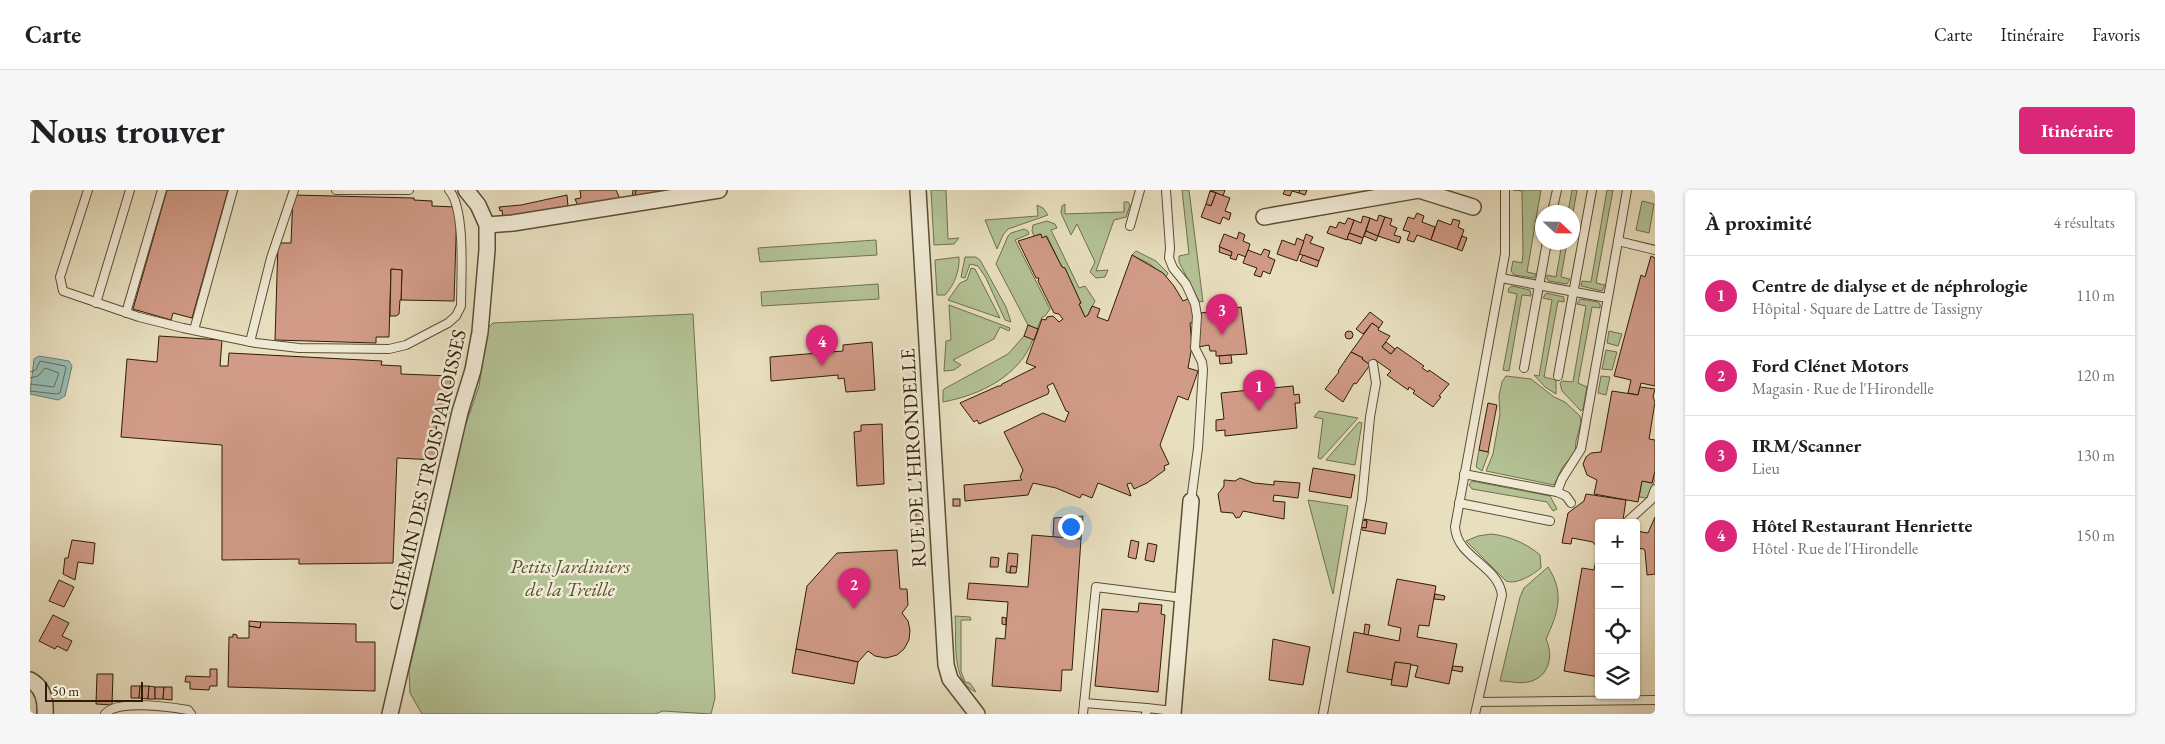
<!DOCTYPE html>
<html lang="fr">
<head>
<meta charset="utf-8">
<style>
	:root { --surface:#fff; --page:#f6f6f6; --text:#202124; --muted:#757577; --line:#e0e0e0; --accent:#db2777 }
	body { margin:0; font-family:"EB Garamond",serif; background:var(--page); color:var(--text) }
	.controls { position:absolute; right:15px; bottom:15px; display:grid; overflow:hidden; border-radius:5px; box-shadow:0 1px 4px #0004 }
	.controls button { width:45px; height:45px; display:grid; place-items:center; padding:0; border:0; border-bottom:1px solid var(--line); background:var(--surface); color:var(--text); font:25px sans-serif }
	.compass { position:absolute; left:1505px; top:15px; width:45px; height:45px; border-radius:50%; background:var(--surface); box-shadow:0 1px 4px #0004; rotate:112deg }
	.scale { position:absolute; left:15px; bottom:12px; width:98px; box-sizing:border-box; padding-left:5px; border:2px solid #2e1d04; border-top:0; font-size:14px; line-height:18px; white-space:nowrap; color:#2e1d04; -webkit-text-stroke:4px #f0ead5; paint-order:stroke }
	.you { position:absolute; left:1040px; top:336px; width:18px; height:18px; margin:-12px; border:4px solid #fff; border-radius:50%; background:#1a73e8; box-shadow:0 0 0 8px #1a73e833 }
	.badge { display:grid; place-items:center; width:32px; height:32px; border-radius:50%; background:var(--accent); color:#fff; font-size:16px; font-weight:700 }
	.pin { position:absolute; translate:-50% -41px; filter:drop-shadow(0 1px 2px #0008) }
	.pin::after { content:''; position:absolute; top:26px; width:18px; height:15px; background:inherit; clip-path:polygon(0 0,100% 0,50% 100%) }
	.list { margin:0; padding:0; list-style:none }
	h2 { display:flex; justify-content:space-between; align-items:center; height:65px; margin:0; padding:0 20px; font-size:21px }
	h2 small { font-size:16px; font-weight:400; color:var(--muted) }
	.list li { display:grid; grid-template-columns:32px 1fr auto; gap:15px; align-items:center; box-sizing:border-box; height:80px; padding:0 20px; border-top:1px solid var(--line) }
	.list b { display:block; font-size:19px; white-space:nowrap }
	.list p { margin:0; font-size:16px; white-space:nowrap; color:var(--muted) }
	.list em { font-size:16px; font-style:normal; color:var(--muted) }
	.icon { flex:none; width:28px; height:28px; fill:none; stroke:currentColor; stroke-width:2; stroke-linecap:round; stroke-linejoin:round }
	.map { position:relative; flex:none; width:1625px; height:524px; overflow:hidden; border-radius:5px }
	header { display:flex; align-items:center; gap:30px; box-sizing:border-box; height:70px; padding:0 25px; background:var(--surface); border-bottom:1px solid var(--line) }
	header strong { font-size:24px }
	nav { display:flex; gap:28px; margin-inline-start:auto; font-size:18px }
	.intro { display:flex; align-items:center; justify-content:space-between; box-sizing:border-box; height:120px; padding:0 30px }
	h1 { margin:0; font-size:35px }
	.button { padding:12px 22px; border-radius:5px; background:var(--accent); color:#fff; font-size:18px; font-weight:700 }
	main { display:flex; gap:30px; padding:0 30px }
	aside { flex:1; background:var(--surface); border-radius:5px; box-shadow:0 1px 4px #0004 }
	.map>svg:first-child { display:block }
	.green { fill:#b3c295; stroke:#70704c }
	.water { fill:#97bcb4; stroke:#6d7c6e }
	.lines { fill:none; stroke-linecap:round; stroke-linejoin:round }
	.shore { stroke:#626c5c; stroke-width:1 }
	.building { fill:#d19b87; stroke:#2e1d04 }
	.lane-casing { stroke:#5c4e33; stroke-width:10 }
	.street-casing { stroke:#5c4e33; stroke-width:18 }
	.lane { stroke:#f0ead5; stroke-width:8 }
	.street { stroke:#f0ead5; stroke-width:15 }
	.labels { text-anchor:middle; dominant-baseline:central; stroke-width:5; stroke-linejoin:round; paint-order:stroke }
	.street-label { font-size:20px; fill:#2e1d04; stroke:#f0ead5 }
	.park-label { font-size:20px; font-style:italic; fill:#564f30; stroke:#f0ead5 }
</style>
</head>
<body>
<header>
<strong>Carte</strong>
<nav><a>Carte</a><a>Itinéraire</a><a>Favoris</a></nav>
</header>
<div class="intro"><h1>Nous trouver</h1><a class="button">Itinéraire</a></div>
<main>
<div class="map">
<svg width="1625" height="524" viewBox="0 0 1625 524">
	<rect width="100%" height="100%" fill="#e8dfbf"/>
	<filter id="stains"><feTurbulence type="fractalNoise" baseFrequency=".004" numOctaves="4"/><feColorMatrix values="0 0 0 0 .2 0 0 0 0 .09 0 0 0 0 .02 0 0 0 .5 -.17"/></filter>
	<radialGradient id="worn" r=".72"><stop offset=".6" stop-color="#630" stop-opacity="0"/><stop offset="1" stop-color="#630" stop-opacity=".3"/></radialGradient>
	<g class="green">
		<polygon points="901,0 916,0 918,49 929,48 924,54 904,55"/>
		<polygon points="1152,0 1159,0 1173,112 1169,111 1149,72 1149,66 1159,64"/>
		<polygon points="1483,0 1511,0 1497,82 1506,84 1504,88 1484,85 1481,81 1483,71 1492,73 1493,63 1492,1"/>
		<polygon points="1542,0 1547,0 1543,23 1538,22"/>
		<polygon points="1577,0 1583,0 1566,93 1575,95 1572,101 1551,96 1552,91 1561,92"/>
		<polygon points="1612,11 1624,14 1619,43 1606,40"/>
		<polygon points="1094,12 1098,12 1100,15 1096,27 1084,30 1066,81 1078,80 1075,87 1066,88 1060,82 1065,72 1047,34 1041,45 1031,23 1032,16 1035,14 1035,24 1094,22"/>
		<polygon points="1007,15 1013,18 1018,25 978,39 973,45 967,59 955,30 1008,26"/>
		<polygon points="1017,31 1025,34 1027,38 1021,40 1049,98 1055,96 1065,111 1058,125 1055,127 1049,114 1051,113 1035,78 1032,77 1017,46 1012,48 1010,44 1004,46 1002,41 1003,35"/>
		<polygon points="994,39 998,41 999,44 985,50 1020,119 1015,126 1012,127 1007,139 998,135 966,74 978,46 981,43"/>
		<polygon points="846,50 847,65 730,72 728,58"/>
		<polygon points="1532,53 1537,53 1531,87 1540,89 1537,94 1519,91 1517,89 1517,85 1526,87"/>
		<polygon points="1106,61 1126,71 1138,83 1136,87 1120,74 1102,65"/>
		<path d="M929 67C930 81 924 95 915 105H907L905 70Z"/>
		<polygon points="935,67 946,67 950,70 976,117 981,132 975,130 956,88 948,76 940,74 935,88 931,87"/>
		<polygon points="941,78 945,79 970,128 918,110 930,93 937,90"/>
		<polygon points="848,94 849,109 732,116 731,102"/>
		<polygon points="1482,96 1500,100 1501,106 1492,105 1479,181 1473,180 1487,104 1478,102 1479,98"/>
		<polygon points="1516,103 1534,107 1534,112 1528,111 1514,187 1526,190 1526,204 1515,197 1504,185 1509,186 1522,110 1513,108"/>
		<polygon points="1550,109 1568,112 1570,114 1570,118 1562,117 1548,193 1557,197 1553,219 1551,221 1532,201 1530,193 1532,191 1543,192 1556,116 1547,114"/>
		<polygon points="919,115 980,138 979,141 970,137 964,149 923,170 931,175 924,180 914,181 916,151 921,150"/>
		<polygon points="663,124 685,508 681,524 633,521 625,524 392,524 380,503 379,481 397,405 418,296 429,254 449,196 458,138 463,133"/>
		<polygon points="1579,141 1592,144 1588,156 1577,153"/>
		<path d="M994 146 1003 149C990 186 950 205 913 212V201L914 199 978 164Z"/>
		<polygon points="1576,160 1587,162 1582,180 1572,179"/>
		<polygon points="1476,186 1501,189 1524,207 1535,212 1550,226 1551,233 1546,251 1545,262 1532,278 1524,295 1456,281 1463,264 1470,224 1469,206 1472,192"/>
		<polygon points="1571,186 1580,187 1576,205 1568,203"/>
		<polygon points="1289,221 1328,228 1291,269 1288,268 1293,229 1284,227"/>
		<polygon points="1329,232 1332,233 1325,275 1296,270"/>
		<polygon points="1449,260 1459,262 1452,281 1446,277"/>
		<polygon points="1625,281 1625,290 1617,308 1609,307 1612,291 1622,293"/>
		<polygon points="1442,291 1520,306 1527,319 1523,321 1517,312 1442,299 1439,295"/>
		<polygon points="1278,310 1318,316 1303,404"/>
		<path d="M1461 344C1479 346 1496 353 1510 365L1511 378C1502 385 1487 395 1476 391L1436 351 1448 346Z"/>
		<path d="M1518 377C1535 403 1528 423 1516 449 1524 466 1519 488 1498 492 1489 494 1479 491 1470 491L1490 407 1494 398Z"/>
		<path d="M925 426 940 427 941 430H931V481L935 492 940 493 946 502C920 492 927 449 925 426Z"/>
	</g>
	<polygon class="water" points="9,166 39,171 42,176 35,206 28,210 0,204 4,169"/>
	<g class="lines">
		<g class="shore">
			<polyline points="0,182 6,180 10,171 35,176 36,178 30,203 26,204 0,201"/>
			<polyline points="0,188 8,186 15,178 29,183 24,197 0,194"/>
		</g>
	</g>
	<g class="building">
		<polygon points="137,0 198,0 162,128 143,123 141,130 103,119"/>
		<polygon points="550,0 586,0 590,9 548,16 545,9 551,8"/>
		<polygon points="603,0 606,0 605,6 602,7"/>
		<polygon points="606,0 638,0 605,6"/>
		<polygon points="1180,0 1195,0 1193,6"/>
		<polygon points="1255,0 1270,0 1269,3 1262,1 1260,6 1253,4"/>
		<polygon points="1270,0 1277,0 1275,5 1269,3"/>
		<polygon points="1180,1 1186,3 1181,16 1176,14"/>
		<polygon points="1186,3 1200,8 1195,21 1201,23 1199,30 1193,27 1190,34 1171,27 1176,14 1181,16"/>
		<polygon points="263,5 384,8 384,10 402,11 402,16 427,17 424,111 371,110 372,80 361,79 359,147 346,147 346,153 245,150 248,53 261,53"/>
		<polygon points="537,5 538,17 473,28 472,20 470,21 469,17 491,15"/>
		<polygon points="1387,23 1394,26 1392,32 1405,37 1401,50 1387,45 1384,52 1377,50 1380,42 1373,40 1378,27 1384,29"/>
		<polygon points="1349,25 1355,27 1348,46 1336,41 1340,28 1347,31"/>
		<polygon points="1333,26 1340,28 1333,48 1319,43 1324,30 1331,33"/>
		<polygon points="1355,27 1362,29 1360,35 1367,38 1364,45 1371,47 1369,53 1348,46"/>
		<polygon points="1318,28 1324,30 1317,50 1297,43 1300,36 1306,38 1309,32 1315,34"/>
		<polygon points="1423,29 1430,31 1428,37 1434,40 1427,59 1401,50 1408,30 1421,35"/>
		<polygon points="1336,41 1348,46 1346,51 1334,46"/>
		<polygon points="1209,42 1215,45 1213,51 1220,54 1216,67 1208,64 1206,70 1200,68 1202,62 1189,57 1194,44 1207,49"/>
		<polygon points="1319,43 1333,48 1331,54 1317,49"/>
		<polygon points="1011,44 1012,48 1016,46 1032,77 1035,78 1051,113 1049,114 1055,127 1058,125 1062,116 1070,119 1067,127 1078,131 1102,65 1133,83 1144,96 1153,111 1160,108 1165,123 1164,132 1160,133 1162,156 1158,178 1168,181 1158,210 1148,206 1130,255 1139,274 1134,276 1135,280 1117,293 1104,299 1101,293 1097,294 1101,306 1068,293 1062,308 1052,304 1050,308 1026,298 1003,293 998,305 935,311 934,295 992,290 990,287 993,280 974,242 1013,223 1035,232 1039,222 1036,221 1023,193 1017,196 1019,201 1018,204 949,234 947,230 944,232 930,213 968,196 971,196 972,194 1006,177 996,173 1012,129 1016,130 1017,127 1023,126 1029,132 1033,129 1029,124 1024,123 1008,91 1009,88 1006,88 988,51"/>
		<polygon points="1276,44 1283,47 1280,53 1294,58 1289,71 1269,64"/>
		<polygon points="1432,46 1437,48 1432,61 1427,59"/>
		<polygon points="1267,48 1274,51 1267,71 1247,64 1252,50 1265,55"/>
		<polygon points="1190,57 1202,62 1201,66 1189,62"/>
		<polygon points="1234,59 1240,61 1238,67 1245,70 1240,84 1233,81 1231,87 1224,85 1227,78 1213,73 1218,60 1231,65"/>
		<polygon points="1273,65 1289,71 1287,77 1270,71"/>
		<polygon points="1621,66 1625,68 1625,196 1611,193 1608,205 1598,203 1601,190 1584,186 1611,85 1615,87"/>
		<polygon points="361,79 372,80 371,110 370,110 369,124 366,126 360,126"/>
		<polygon points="1211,117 1217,164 1186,166 1186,161 1180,161 1179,155 1168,157 1171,123"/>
		<polygon points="1340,122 1353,132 1349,138 1342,133 1333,144 1326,139"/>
		<polygon points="1342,133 1349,138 1348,140 1360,146 1352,157 1361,164 1367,157 1394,176 1392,178 1398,182 1399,180 1419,194 1409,206 1411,207 1403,217 1383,203 1385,201 1379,197 1378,200 1357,185 1361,181 1344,169 1340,175 1332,169 1333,168 1321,162"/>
		<polygon points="998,135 1008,139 1004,150 994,146"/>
		<circle cx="1319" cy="145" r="4"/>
		<polygon points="129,146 192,150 190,176 198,176 199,163 352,171 351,175 371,176 371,184 421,186 419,224 407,223 405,270 367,268 363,373 269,374 269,369 192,370 192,255 91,247 97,169 127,172"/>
		<polygon points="842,152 845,200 816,202 814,188 808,189 808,185 741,191 740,167 813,161 813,155"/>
		<polygon points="1356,152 1365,159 1361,164 1352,157"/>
		<polygon points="1321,162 1333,168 1332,169 1340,175 1326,194 1324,193 1313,212 1295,199 1309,182 1308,181"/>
		<polygon points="1201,165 1202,173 1190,174 1189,166"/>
		<polygon points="1242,195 1242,198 1263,196 1264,205 1269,204 1270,213 1265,213 1267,238 1195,246 1195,240 1186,241 1186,230 1194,229 1191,203 1229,199 1229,196"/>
		<polygon points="1610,197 1625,199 1623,207 1625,212 1619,249 1625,250 1625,281 1622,293 1612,291 1608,312 1564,304 1567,290 1557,285 1553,274 1556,267 1561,263 1571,262 1582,201 1608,205"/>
		<polygon points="1458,213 1467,215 1458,262 1449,260"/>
		<polygon points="852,234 854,294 827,296 824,242 831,241 831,235"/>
		<polygon points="1283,278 1325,285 1321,308 1279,301"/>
		<polygon points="1210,288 1224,293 1244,295 1244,291 1270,293 1268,308 1244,305 1243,311 1255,312 1254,329 1213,321 1210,327 1206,328 1203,323 1191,322 1188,304 1194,296 1194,290 1205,291"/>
		<polygon points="1556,304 1596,310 1593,330 1594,333 1569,333 1569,487 1534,481 1552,378 1564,380 1568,359 1563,352 1542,348 1541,354 1532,353 1538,323 1554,311"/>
		<rect x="923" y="309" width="7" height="7"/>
		<rect x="886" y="323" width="8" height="11"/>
		<polygon points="1053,326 1051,349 1023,347 1024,328"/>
		<polygon points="1625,327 1625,384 1617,385 1615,361 1614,359 1606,358 1606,341 1618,343"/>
		<polygon points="1334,329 1357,333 1355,344 1332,340 1332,337 1336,338 1337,331"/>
		<polygon points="1333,330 1337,331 1336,338 1331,337"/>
		<polygon points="1002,345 1051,349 1042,480 1032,480 1031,501 962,496 966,448 975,449 978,412 937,409 939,393 998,397"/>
		<polygon points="42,350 65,353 63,374 48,372 45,390 33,384 35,368 38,368"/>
		<polygon points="1101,350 1109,352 1106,369 1098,367"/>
		<polygon points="1118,353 1127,355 1124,372 1115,370"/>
		<polygon points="867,360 870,399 877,399 878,415 872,423 878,431 880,440 879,450 874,459 867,465 856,468 845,466 838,461 828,472 766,459 777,396 807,363"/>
		<polygon points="978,363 988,364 987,377 981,376 980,383 976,382"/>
		<polygon points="961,367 969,368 968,377 960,377"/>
		<polygon points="981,376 987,377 986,383 980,383"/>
		<polygon points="1367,389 1406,396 1399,436 1389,435 1387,447 1427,454 1419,494 1385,487 1388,476 1365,472 1362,490 1317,482 1324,442 1369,451 1371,438 1358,435"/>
		<polygon points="29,390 44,397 34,417 19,411"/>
		<polygon points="1405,404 1415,406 1414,410 1404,409"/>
		<polygon points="1109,413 1132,415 1131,424 1135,425 1128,502 1065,496 1072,419 1108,422"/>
		<polygon points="23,425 39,433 32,446 42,451 37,461 27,456 25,459 9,451"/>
		<polygon points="972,427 976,428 976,435 972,434"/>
		<polygon points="219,431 231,432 230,438 219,436"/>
		<polygon points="231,432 326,434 326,452 345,452 345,501 198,497 199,447 203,447 203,444 207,445 207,448 219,448 219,436 230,438"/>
		<polygon points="1335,434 1340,435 1338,445 1334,444"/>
		<polygon points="1243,449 1280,457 1273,495 1239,490"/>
		<polygon points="766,459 828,472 824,494 762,483"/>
		<polygon points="1365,472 1381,474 1377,497 1361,495"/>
		<polygon points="1423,476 1433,477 1432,482 1422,480"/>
		<polygon points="180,479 187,479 187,496 180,496 179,500 160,499 160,492 155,492 156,486 180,487"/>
		<polygon points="67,484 83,484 82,515 66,514"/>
		<polygon points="101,496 110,496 109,508 101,508"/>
		<polygon points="110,496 119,496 118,509 109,508"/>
		<polygon points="119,496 125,497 125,509 118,509"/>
		<polygon points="125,497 134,497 133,509 125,509"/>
		<polygon points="134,497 142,497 142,510 133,509"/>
	</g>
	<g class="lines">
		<g class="lane-casing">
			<g id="lane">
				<path d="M58 0 30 87 33 101 109 127 153 138 226 153 269 158 359 159 376 155 418 133 426 126 431 116C431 89 436 19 419 0"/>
				<polyline points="306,0 379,0"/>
				<polyline points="1136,0 1140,58 1139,68 1143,78 1156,94 1165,114 1167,126 1165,158 1172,172 1173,180 1168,258 1161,311"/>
				<polyline points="1597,0 1588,51 1625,60"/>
				<polyline points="1522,22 1527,0"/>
				<polyline points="1100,36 1110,0"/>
				<polyline points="1471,88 1577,108"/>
				<polyline points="66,113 100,0"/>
				<polyline points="96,123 132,0"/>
				<polyline points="164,140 203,0"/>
				<polyline points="220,152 241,68 264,0"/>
				<polyline points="1494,178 1517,52"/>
				<polyline points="1528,186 1562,0"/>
				<polyline points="1434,284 1527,302 1536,306 1541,313"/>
				<polyline points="1527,302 1532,289 1551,259 1588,51"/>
				<polyline points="1429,313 1520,331"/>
				<polyline points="1599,330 1621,310 1625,299"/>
				<polyline points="1448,512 1625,510"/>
				<polyline points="1054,513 1117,518"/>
				<path d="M75 524C87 509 140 517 158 520L161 524"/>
				<polyline points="1053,524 1066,397 1153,408"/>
				<polyline points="1116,524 1117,518 1143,521"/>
				<polyline points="1293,524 1332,309 1340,227 1346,193 1343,174"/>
				<path d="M1445 524 1472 405C1468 375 1427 368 1425 337L1475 64V0"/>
			</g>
		</g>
		<g class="street-casing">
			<g id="street">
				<polyline points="888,0 916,475 920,489 947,524"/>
				<polyline points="1234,27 1389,0 1443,17"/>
				<polyline points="457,35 483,33 689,0"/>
				<path d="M0 490C13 497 16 510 15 524"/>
				<polyline points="360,524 430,222 443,180 450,142 457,60 457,35 448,15 436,0"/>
				<polyline points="1143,524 1161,311"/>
			</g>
		</g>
		<use href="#lane" class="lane"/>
		<use href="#street" class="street"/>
	</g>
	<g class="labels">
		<g class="street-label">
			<text transform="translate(883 268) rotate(-93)">RUE DE L'HIRONDELLE</text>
			<text transform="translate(397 280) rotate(-77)">CHEMIN DES TROIS PAROISSES</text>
		</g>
		<g class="park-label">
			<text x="540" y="376">Petits Jardiniers<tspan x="540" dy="23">de la Treille</tspan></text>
		</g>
	</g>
	<rect width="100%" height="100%" filter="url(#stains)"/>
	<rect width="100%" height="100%" fill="url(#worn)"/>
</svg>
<div class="controls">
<button>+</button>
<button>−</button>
<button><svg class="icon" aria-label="locate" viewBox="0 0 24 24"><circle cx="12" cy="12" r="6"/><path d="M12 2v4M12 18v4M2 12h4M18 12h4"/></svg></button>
<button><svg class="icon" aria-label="layers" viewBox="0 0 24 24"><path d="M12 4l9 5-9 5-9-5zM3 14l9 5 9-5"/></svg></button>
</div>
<svg class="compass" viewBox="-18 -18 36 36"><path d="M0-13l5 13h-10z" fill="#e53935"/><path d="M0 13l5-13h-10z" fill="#757577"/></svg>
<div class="scale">50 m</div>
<div class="you"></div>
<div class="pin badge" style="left:1229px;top:221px">1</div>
<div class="pin badge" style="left:824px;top:419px">2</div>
<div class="pin badge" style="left:1192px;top:145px">3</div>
<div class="pin badge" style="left:792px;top:176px">4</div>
</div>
<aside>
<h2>À proximité<small>4 résultats</small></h2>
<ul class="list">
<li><span class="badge">1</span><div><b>Centre de dialyse et de néphrologie</b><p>Hôpital · Square de Lattre de Tassigny</p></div><em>110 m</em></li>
<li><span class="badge">2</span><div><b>Ford Clénet Motors</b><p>Magasin · Rue de l'Hirondelle</p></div><em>120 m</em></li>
<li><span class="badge">3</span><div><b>IRM/Scanner</b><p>Lieu</p></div><em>130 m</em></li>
<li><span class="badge">4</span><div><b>Hôtel Restaurant Henriette</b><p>Hôtel · Rue de l'Hirondelle</p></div><em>150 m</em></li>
</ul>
</aside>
</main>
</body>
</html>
